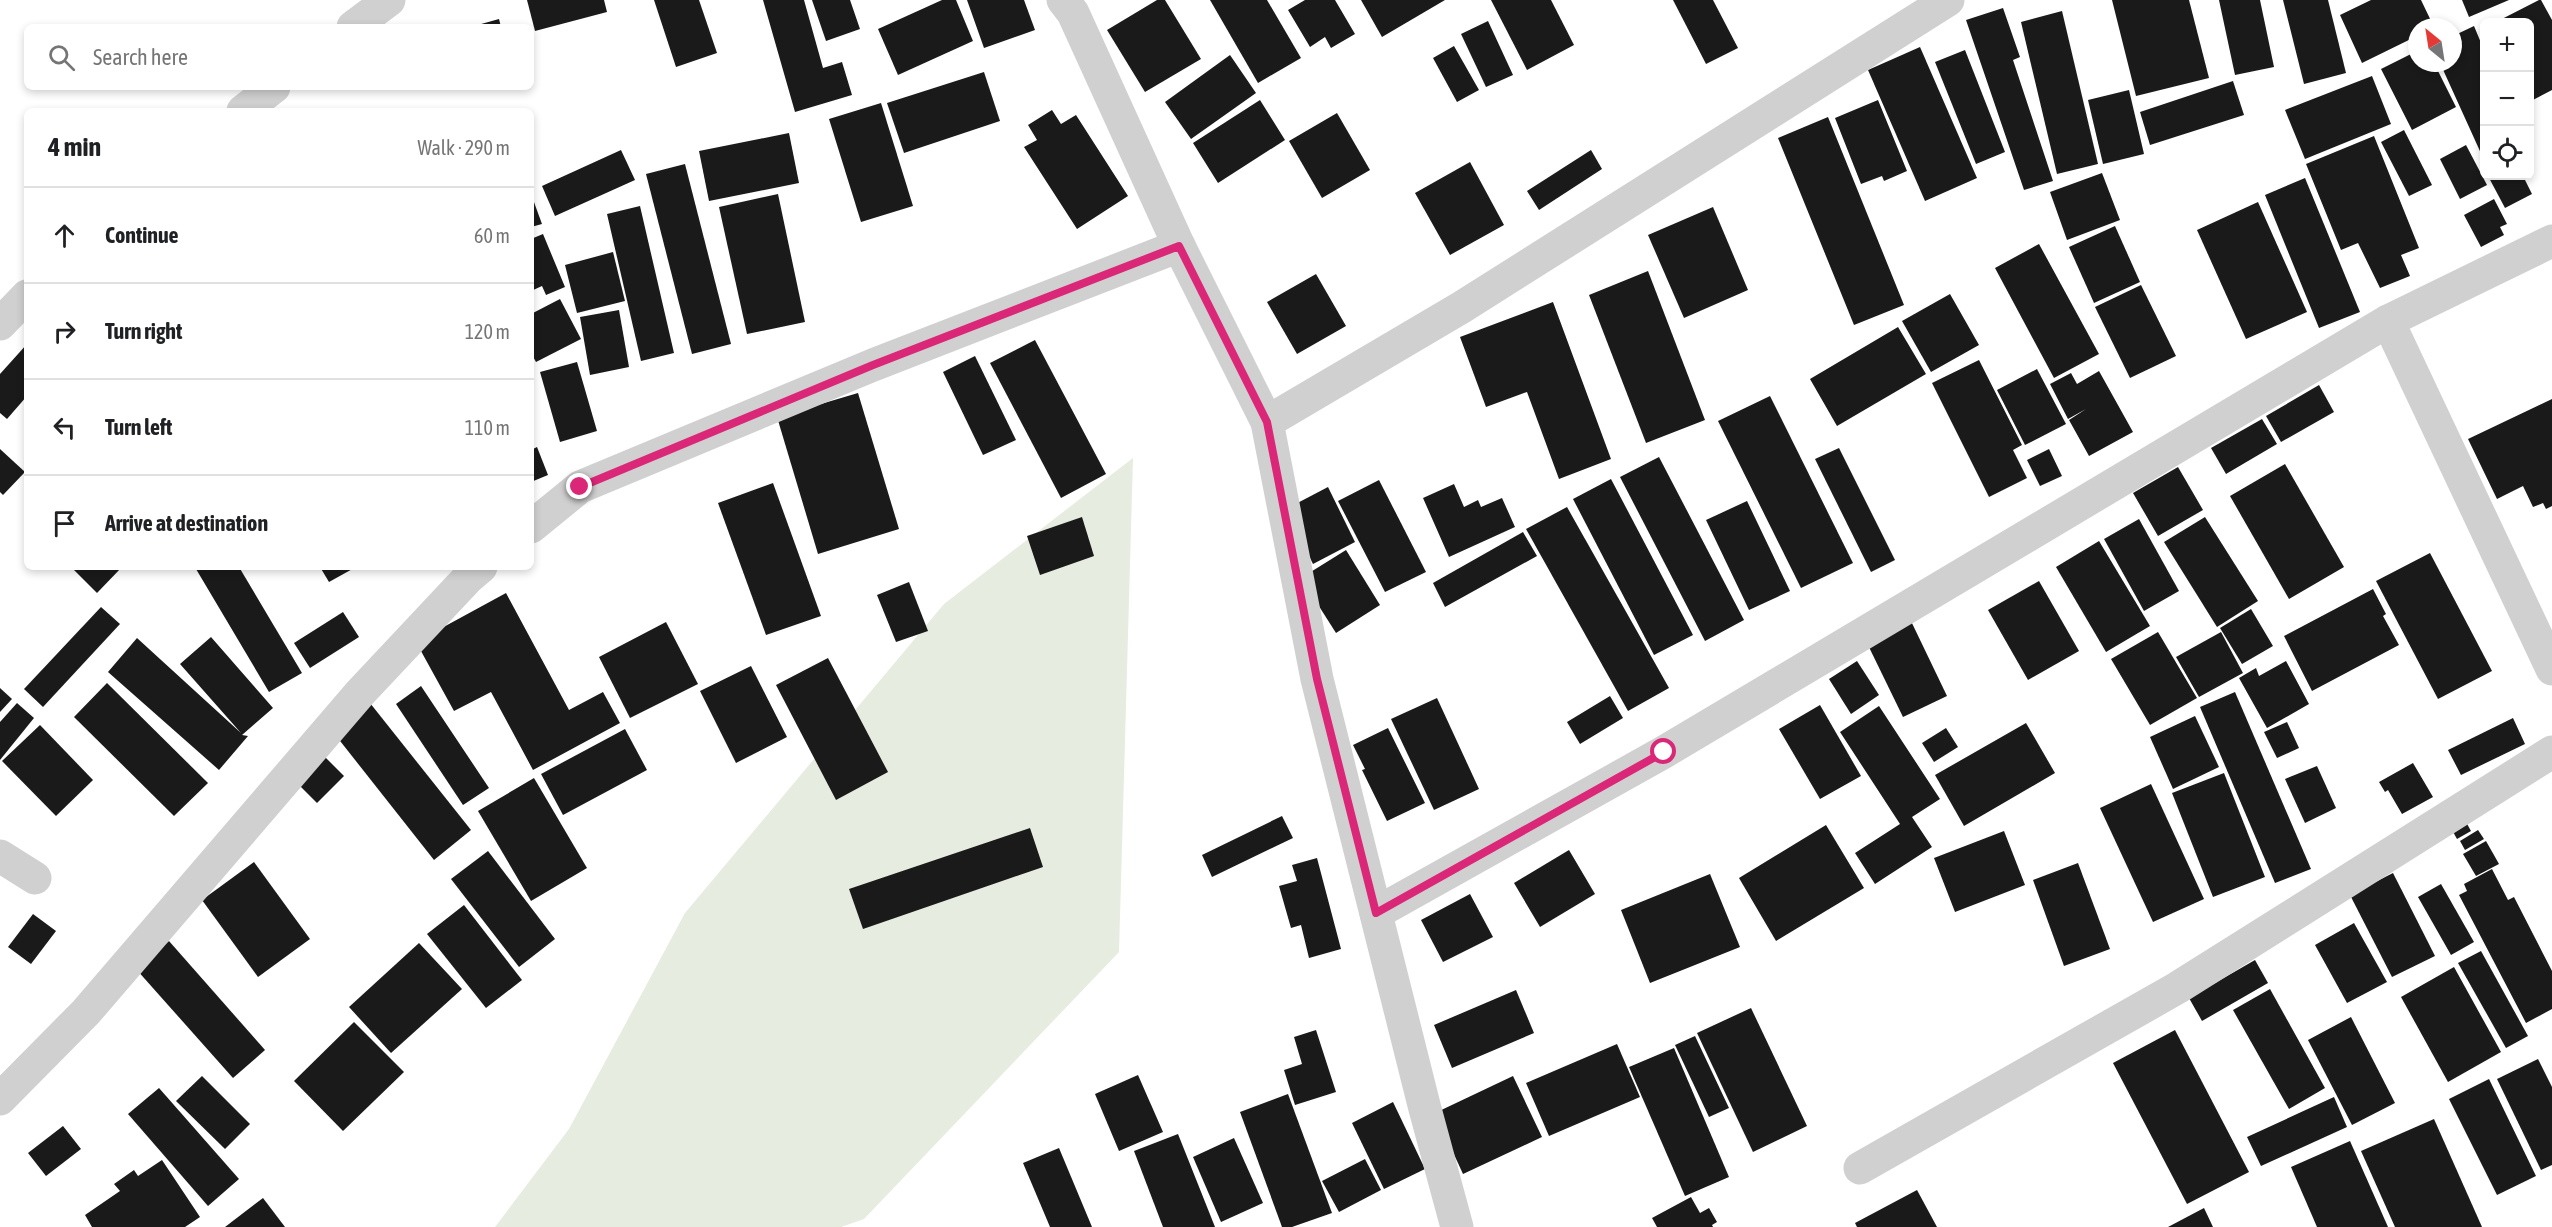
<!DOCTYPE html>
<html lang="en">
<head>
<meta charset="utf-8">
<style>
	:root { --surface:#fff; --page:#f6f6f6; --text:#202124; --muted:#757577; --line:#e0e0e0 }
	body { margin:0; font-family:"Asap Condensed",sans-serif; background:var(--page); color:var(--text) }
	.controls { position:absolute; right:18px; top:18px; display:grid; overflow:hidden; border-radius:9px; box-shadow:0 3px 9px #0003 }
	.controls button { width:54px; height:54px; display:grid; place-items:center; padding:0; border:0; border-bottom:2px solid var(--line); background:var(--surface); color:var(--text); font:30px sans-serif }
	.compass { position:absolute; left:2408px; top:18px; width:54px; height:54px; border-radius:50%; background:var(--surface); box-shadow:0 3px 9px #0003; rotate:330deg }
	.stop { position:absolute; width:18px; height:18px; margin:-14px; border:4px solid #db2777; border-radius:50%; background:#fff }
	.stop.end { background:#db2777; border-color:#fff; box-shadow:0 2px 6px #0008 }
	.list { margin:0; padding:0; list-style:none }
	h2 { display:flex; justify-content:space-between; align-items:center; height:78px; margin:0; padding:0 24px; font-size:26px }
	h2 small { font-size:20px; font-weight:400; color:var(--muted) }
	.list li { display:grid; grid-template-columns:39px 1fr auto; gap:18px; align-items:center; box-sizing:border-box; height:96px; padding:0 24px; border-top:2px solid var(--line) }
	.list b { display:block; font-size:22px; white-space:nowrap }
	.list em { font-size:20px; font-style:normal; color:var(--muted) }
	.icon { flex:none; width:33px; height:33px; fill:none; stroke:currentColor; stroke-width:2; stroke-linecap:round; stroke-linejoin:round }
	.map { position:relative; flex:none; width:2552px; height:1227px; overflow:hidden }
	.search { position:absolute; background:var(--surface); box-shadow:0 3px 9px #0003; left:24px; top:24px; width:510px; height:66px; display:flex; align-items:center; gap:15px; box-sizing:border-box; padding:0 21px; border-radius:9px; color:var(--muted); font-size:22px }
	.panel { position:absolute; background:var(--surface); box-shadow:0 3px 9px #0003; left:24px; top:108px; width:510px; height:462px; border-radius:9px }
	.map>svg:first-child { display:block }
	.green { fill:#e6ecdf }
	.building { fill:#1a1a1a }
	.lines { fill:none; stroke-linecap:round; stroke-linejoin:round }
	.minor { stroke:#d0d0d0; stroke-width:33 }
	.route { stroke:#db2777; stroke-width:8 }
</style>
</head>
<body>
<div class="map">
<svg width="2552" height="1227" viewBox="0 0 2552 1227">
	<rect width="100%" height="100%" fill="#fff"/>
	<polygon class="green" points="1133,458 1119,952 864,1219 841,1227 495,1227 569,1129 685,913 944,604"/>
	<g class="building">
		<polygon points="527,0 604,0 607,12 535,31"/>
		<polygon points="654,0 699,0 717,53 676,67"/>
		<polygon points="763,0 804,0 823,68 842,62 852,95 795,112"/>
		<polygon points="812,0 850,0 860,29 826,41"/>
		<polygon points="942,0 956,0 973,41 898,75 878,29"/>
		<polygon points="967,0 1024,0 1035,30 984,48"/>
		<polygon points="1157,0 1165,0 1201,59 1145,92 1107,30"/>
		<polygon points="1210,0 1267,0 1301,58 1258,83"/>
		<polygon points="1305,0 1335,0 1355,34 1331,48 1325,37 1310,47 1288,10"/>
		<polygon points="1361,0 1445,0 1382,37"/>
		<polygon points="1491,0 1551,0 1574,45 1527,70"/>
		<polygon points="1673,0 1713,0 1738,48 1706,64"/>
		<polygon points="2112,0 2189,0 2209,78 2136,96"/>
		<polygon points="2219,0 2260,0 2274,67 2235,75"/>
		<polygon points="2283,0 2328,0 2346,73 2304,84"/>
		<polygon points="2371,0 2421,0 2434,27 2417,27 2417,36 2362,63 2340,15"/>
		<polygon points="2462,0 2509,0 2469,17"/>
		<polygon points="2539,0 2541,0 2552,20 2552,90 2531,101 2530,22 2496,22"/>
		<polygon points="2003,8 2020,57 2013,60 2053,181 2024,190 1966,20"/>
		<polygon points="2062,11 2098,164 2057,174 2021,22"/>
		<polygon points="499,19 501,27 474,27 474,26"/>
		<polygon points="1488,21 1513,75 1486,87 1461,34"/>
		<polygon points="2474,26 2484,50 2484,160 2440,63 2453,63 2453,36"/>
		<polygon points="1454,46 1479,90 1457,102 1433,58"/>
		<polygon points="1920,47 1977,178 1925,201 1868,70"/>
		<polygon points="1965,50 2005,152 1976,164 1935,62"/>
		<polygon points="2417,51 2417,63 2434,63 2456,107 2412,130 2381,69"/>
		<polygon points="1230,55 1256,93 1191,139 1165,102"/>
		<polygon points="984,72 1000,121 904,153 887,103"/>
		<polygon points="2372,76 2391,124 2305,159 2285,110"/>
		<polygon points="2233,81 2244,115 2150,145 2140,112"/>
		<polygon points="2129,90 2144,154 2103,164 2088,100"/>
		<polygon points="1260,100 1285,140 1218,183 1193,143"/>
		<polygon points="1878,100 1907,171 1884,181 1882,176 1861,184 1835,118"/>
		<polygon points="881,103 913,206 861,222 829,119"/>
		<polygon points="1052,110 1061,124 1076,115 1128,196 1077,229 1024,147 1037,140 1028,125"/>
		<polygon points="1337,113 1370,170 1322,198 1289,141"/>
		<polygon points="1828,117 1904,305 1854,325 1778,138"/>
		<polygon points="2404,130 2432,185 2409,196 2381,142"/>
		<polygon points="789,133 799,183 709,201 699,151"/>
		<polygon points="2374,136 2419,248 2401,255 2410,276 2380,288 2358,243 2341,250 2306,164"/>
		<polygon points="2466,145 2487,185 2460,199 2440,159"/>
		<polygon points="621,150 635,180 555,216 542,186"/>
		<polygon points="1591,150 1602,169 1539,210 1527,191"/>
		<polygon points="1470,162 1504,225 1450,255 1415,193"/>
		<polygon points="685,164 731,344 692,354 646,174"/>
		<polygon points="2102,173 2120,220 2067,240 2050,192"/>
		<polygon points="2488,176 2523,176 2532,194 2505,208"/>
		<polygon points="2305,178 2360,312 2319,328 2265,195"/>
		<polygon points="531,194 542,224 531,227"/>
		<polygon points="778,194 805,322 747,334 719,207"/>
		<polygon points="2494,199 2507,224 2500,227 2504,235 2481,247 2464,215"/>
		<polygon points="2258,202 2307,312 2246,339 2197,230"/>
		<polygon points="640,206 674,353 641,361 607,214"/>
		<polygon points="1713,207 1748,290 1684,318 1648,235"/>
		<polygon points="2115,226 2140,282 2094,303 2069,247"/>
		<polygon points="543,234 565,287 546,295 542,286 531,291 531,239"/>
		<polygon points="2039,244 2099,354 2054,378 1995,268"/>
		<polygon points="613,252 625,301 577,313 565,265"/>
		<polygon points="1648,271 1705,420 1646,443 1589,295"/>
		<polygon points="1316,274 1346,326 1297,354 1267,302"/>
		<polygon points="2141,285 2176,356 2130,378 2095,307"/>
		<polygon points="1950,294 1979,345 1931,372 1902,321"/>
		<polygon points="560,299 581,339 536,362 531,353 531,314"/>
		<polygon points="1553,302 1611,459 1559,479 1527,392 1486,407 1460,337"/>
		<polygon points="619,310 629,367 590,375 580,317"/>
		<polygon points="1898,327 1926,374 1837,426 1810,379"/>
		<polygon points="1035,340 1106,474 1061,498 990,363"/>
		<polygon points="27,344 27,396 7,419 0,413 0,374"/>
		<polygon points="975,356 1016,440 983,455 943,372"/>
		<polygon points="1979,360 2022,445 2013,450 2027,478 1989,497 1932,383"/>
		<polygon points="577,362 597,431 560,442 540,372"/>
		<polygon points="2037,369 2066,424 2025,445 1997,390"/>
		<polygon points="2099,371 2133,432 2089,456 2069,420 2086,409 2068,419 2050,384 2071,373 2077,384"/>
		<polygon points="2319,385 2334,412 2281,442 2266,416"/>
		<polygon points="858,393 899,529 818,554 777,417"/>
		<polygon points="1770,396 1853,563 1801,588 1718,421"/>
		<polygon points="2552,399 2552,506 2546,509 2543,503 2533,507 2523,486 2497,499 2468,439"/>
		<polygon points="2262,419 2277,444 2226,474 2211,448"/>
		<polygon points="537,447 548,475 531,482 531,450"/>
		<polygon points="1839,448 1895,560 1871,572 1815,459"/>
		<polygon points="0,449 25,472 3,495 0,492"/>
		<polygon points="2049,449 2062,476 2040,486 2027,460"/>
		<polygon points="1659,457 1744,620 1705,641 1620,477"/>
		<polygon points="2285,464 2344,567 2289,599 2230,496"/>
		<polygon points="2178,467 2203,510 2158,536 2133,493"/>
		<polygon points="1611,479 1693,635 1654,655 1573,499"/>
		<polygon points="1379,480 1426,572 1385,592 1338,501"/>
		<polygon points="773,483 821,616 766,635 718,503"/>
		<polygon points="1454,484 1464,507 1478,500 1481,507 1502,498 1515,527 1449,557 1423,498"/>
		<polygon points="1328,487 1355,542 1313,564 1286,509"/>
		<polygon points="1747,501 1790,591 1749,610 1706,520"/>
		<polygon points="1567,507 1669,688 1628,711 1526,529"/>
		<polygon points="1082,517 1094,556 1040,575 1027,536"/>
		<polygon points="2205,517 2258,601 2217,627 2164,542"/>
		<polygon points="2139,519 2179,591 2144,611 2104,539"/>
		<polygon points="1523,532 1537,556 1445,607 1433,583"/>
		<polygon points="2099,541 2150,626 2106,652 2056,567"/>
		<polygon points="1346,550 1380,605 1336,633 1301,578"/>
		<polygon points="2430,553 2492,671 2438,699 2376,581"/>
		<polygon points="71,567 122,567 97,593"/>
		<polygon points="201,567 239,567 302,673 269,692 196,569"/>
		<polygon points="320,567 356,567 329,582"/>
		<polygon points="2039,581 2079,651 2028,680 1988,610"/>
		<polygon points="909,582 928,631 896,642 877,595"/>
		<polygon points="2373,589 2386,614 2383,616 2399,645 2312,691 2284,636"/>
		<polygon points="506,593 569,710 603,692 620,723 533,770 491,692 454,711 416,642"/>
		<polygon points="101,607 120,624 43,707 24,689"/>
		<polygon points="2251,609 2273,646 2242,664 2220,628"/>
		<polygon points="343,612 359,637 310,668 294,643"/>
		<polygon points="1910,619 1947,696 1903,717 1866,641"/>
		<polygon points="666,622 698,684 630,718 599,657"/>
		<polygon points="2158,632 2197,698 2150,725 2111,659"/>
		<polygon points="2221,632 2243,673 2199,697 2176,657"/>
		<polygon points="211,637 273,708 242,735 248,736 219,770 108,672 137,638 241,733 180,664"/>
		<polygon points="828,658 888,772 836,800 776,685"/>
		<polygon points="1857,661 1879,695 1851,714 1829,679"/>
		<polygon points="2286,661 2309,704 2267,728 2239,678 2256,668 2259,676"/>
		<polygon points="751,666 787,737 736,763 700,691"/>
		<polygon points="107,683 208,783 174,816 74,717"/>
		<polygon points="421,686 489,788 463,805 396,704"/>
		<polygon points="0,688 12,699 0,712"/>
		<polygon points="2235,692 2311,869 2275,883 2200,707"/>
		<polygon points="1610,696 1623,718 1580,744 1567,722"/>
		<polygon points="1437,698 1479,789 1434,810 1391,719"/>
		<polygon points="17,703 34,718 0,760 0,722"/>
		<polygon points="370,703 471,830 434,860 333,732"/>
		<polygon points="1820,705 1861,776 1820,799 1779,729"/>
		<polygon points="1879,706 1940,799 1912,817 1932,847 1875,884 1855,853 1900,824 1840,732"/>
		<polygon points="2195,716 2219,767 2173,789 2150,737"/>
		<polygon points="2513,718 2525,744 2461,775 2448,750"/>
		<polygon points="2287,722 2299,748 2277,758 2264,732"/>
		<polygon points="2026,723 2055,773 1964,826 1935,775"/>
		<polygon points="40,725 93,780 56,816 2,761"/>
		<polygon points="1388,728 1425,803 1387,821 1362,770 1365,769 1353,745"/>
		<polygon points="1946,728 1958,747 1934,762 1922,743"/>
		<polygon points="625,729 647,770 563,815 541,774"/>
		<polygon points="319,751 344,776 317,803 292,778"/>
		<polygon points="2413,763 2433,797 2402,814 2388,790 2385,792 2379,782"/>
		<polygon points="2317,766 2336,808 2305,823 2285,779"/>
		<polygon points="2224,773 2265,877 2213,897 2172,793"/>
		<polygon points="534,778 587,868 531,901 478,811"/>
		<polygon points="2151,784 2204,899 2153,922 2100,808"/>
		<polygon points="1282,816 1293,838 1212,877 1202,855"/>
		<polygon points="2466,822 2471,831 2457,839 2452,830"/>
		<polygon points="1826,825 1864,888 1776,941 1739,878"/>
		<polygon points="1030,828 1043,867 863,929 849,889"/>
		<polygon points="2478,830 2484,839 2465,850 2460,841"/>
		<polygon points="2004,831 2025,885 1955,912 1934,858"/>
		<polygon points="2486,841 2499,864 2476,876 2463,854"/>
		<polygon points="1569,850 1595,894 1540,927 1514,883"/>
		<polygon points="488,851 555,939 519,967 451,879"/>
		<polygon points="1317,858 1341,949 1309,958 1301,925 1291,928 1279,886 1297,881 1292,865"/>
		<polygon points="254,862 310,939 258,977 202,900"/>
		<polygon points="2078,863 2110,949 2064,966 2033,880"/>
		<polygon points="2492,869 2508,900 2514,897 2552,971 2552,1009 2526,1023 2459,895 2467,891 2464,884"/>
		<polygon points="2393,873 2435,956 2392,977 2350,895"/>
		<polygon points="1710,874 1740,947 1650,983 1621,910"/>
		<polygon points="2441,884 2474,942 2451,955 2418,897"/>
		<polygon points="1470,894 1493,937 1443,962 1421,920"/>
		<polygon points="464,905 522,980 486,1008 427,934"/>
		<polygon points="33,914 56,931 31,964 8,947"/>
		<polygon points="2354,923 2387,982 2347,1003 2315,945"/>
		<polygon points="169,941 265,1050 233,1078 136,969"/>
		<polygon points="419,943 462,989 391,1053 349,1007"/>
		<polygon points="2481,951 2528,1036 2506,1048 2458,963"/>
		<polygon points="2255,960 2268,983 2202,1021 2189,998"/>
		<polygon points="2454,967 2501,1052 2448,1082 2401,997"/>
		<polygon points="2270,989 2325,1088 2289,1109 2233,1010"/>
		<polygon points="1516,990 1534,1033 1452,1068 1434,1025"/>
		<polygon points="1751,1008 1807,1126 1753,1152 1697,1033"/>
		<polygon points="2351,1017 2395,1103 2352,1125 2308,1040"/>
		<polygon points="354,1022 404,1072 343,1131 294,1081"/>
		<polygon points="1316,1030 1336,1092 1295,1105 1284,1070 1302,1064 1294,1037"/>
		<polygon points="2175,1030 2249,1172 2187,1204 2113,1063"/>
		<polygon points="1695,1036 1729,1108 1709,1117 1675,1045"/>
		<polygon points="1617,1044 1640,1097 1549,1136 1526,1083"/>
		<polygon points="1674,1048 1729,1177 1685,1196 1629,1067"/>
		<polygon points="2538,1059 2552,1087 2552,1165 2541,1170 2497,1079"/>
		<polygon points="1138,1075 1163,1132 1119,1151 1095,1094"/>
		<polygon points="202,1076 250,1124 225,1149 176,1101"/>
		<polygon points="1513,1076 1542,1137 1463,1174 1435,1113"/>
		<polygon points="2489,1079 2536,1176 2497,1195 2449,1099"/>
		<polygon points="159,1088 239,1179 208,1206 128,1114"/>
		<polygon points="1288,1094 1332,1213 1292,1227 1282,1227 1240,1112"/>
		<polygon points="2334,1097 2347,1127 2261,1166 2247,1137"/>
		<polygon points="1393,1102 1425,1169 1384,1189 1352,1123"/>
		<polygon points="2434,1119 2482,1227 2395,1227 2361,1151"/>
		<polygon points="63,1126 81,1149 46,1176 28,1153"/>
		<polygon points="1178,1134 1215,1227 1163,1227 1134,1151"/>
		<polygon points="1234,1138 1263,1203 1221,1222 1193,1157"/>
		<polygon points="2350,1141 2388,1227 2317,1227 2291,1167"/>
		<polygon points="1059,1148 1092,1227 1050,1227 1023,1163"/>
		<polygon points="1365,1159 1381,1190 1339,1212 1322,1181"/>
		<polygon points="162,1160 200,1217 185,1227 92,1227 85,1215 120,1191 114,1184 134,1170 138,1176"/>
		<polygon points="1917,1190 1937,1227 1857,1227 1855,1223"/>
		<polygon points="1691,1197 1700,1213 1709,1208 1717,1222 1712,1225 1713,1227 1657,1227 1652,1218"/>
		<polygon points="263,1198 285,1227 225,1227"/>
		<polygon points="2204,1208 2213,1227 2168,1227"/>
	</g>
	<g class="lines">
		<g class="minor">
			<polyline points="353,27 389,0"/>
			<polyline points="243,111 274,87"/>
			<polyline points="1179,246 1267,422 1317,679 1425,1109 1457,1227"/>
			<polyline points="2388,321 2552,669"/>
			<polyline points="0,324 27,296"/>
			<polyline points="1267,422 1462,307 1948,0"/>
			<polyline points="531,527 580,487 873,365 1179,246 1073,13 1063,0"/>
			<polyline points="0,856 35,878"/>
			<polyline points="1376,913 1664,752 2388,321 2552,241"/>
			<polyline points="0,1099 86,1012 360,693 468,578 481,567"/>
			<polyline points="1860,1168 2177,988 2552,752"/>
		</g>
	</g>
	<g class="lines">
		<polyline class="route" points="580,487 873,365 1179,246 1267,422 1317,679 1376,913 1664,752"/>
	</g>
</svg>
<div class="controls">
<button>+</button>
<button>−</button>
<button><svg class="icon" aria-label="locate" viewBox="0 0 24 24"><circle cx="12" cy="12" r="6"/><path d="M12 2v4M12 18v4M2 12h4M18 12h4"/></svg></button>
</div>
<svg class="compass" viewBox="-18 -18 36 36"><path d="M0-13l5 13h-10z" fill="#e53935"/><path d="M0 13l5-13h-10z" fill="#757577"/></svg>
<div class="stop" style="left:1664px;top:752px"></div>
<div class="stop end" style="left:580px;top:487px"></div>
<div class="search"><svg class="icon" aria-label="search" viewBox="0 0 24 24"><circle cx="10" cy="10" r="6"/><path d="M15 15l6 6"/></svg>Search here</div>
<section class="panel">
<h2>4 min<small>Walk · 290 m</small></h2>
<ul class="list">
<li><svg class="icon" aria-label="ahead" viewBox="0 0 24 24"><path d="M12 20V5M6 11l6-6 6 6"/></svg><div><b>Continue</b></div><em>60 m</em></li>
<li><svg class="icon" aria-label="right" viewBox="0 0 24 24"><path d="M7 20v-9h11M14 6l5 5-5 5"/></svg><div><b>Turn right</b></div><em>120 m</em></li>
<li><svg class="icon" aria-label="left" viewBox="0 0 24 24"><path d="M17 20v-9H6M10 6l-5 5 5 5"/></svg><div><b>Turn left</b></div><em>110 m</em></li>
<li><svg class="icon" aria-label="arrive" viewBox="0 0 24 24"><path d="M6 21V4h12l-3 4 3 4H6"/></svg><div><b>Arrive at destination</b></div></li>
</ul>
</section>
</div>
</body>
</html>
